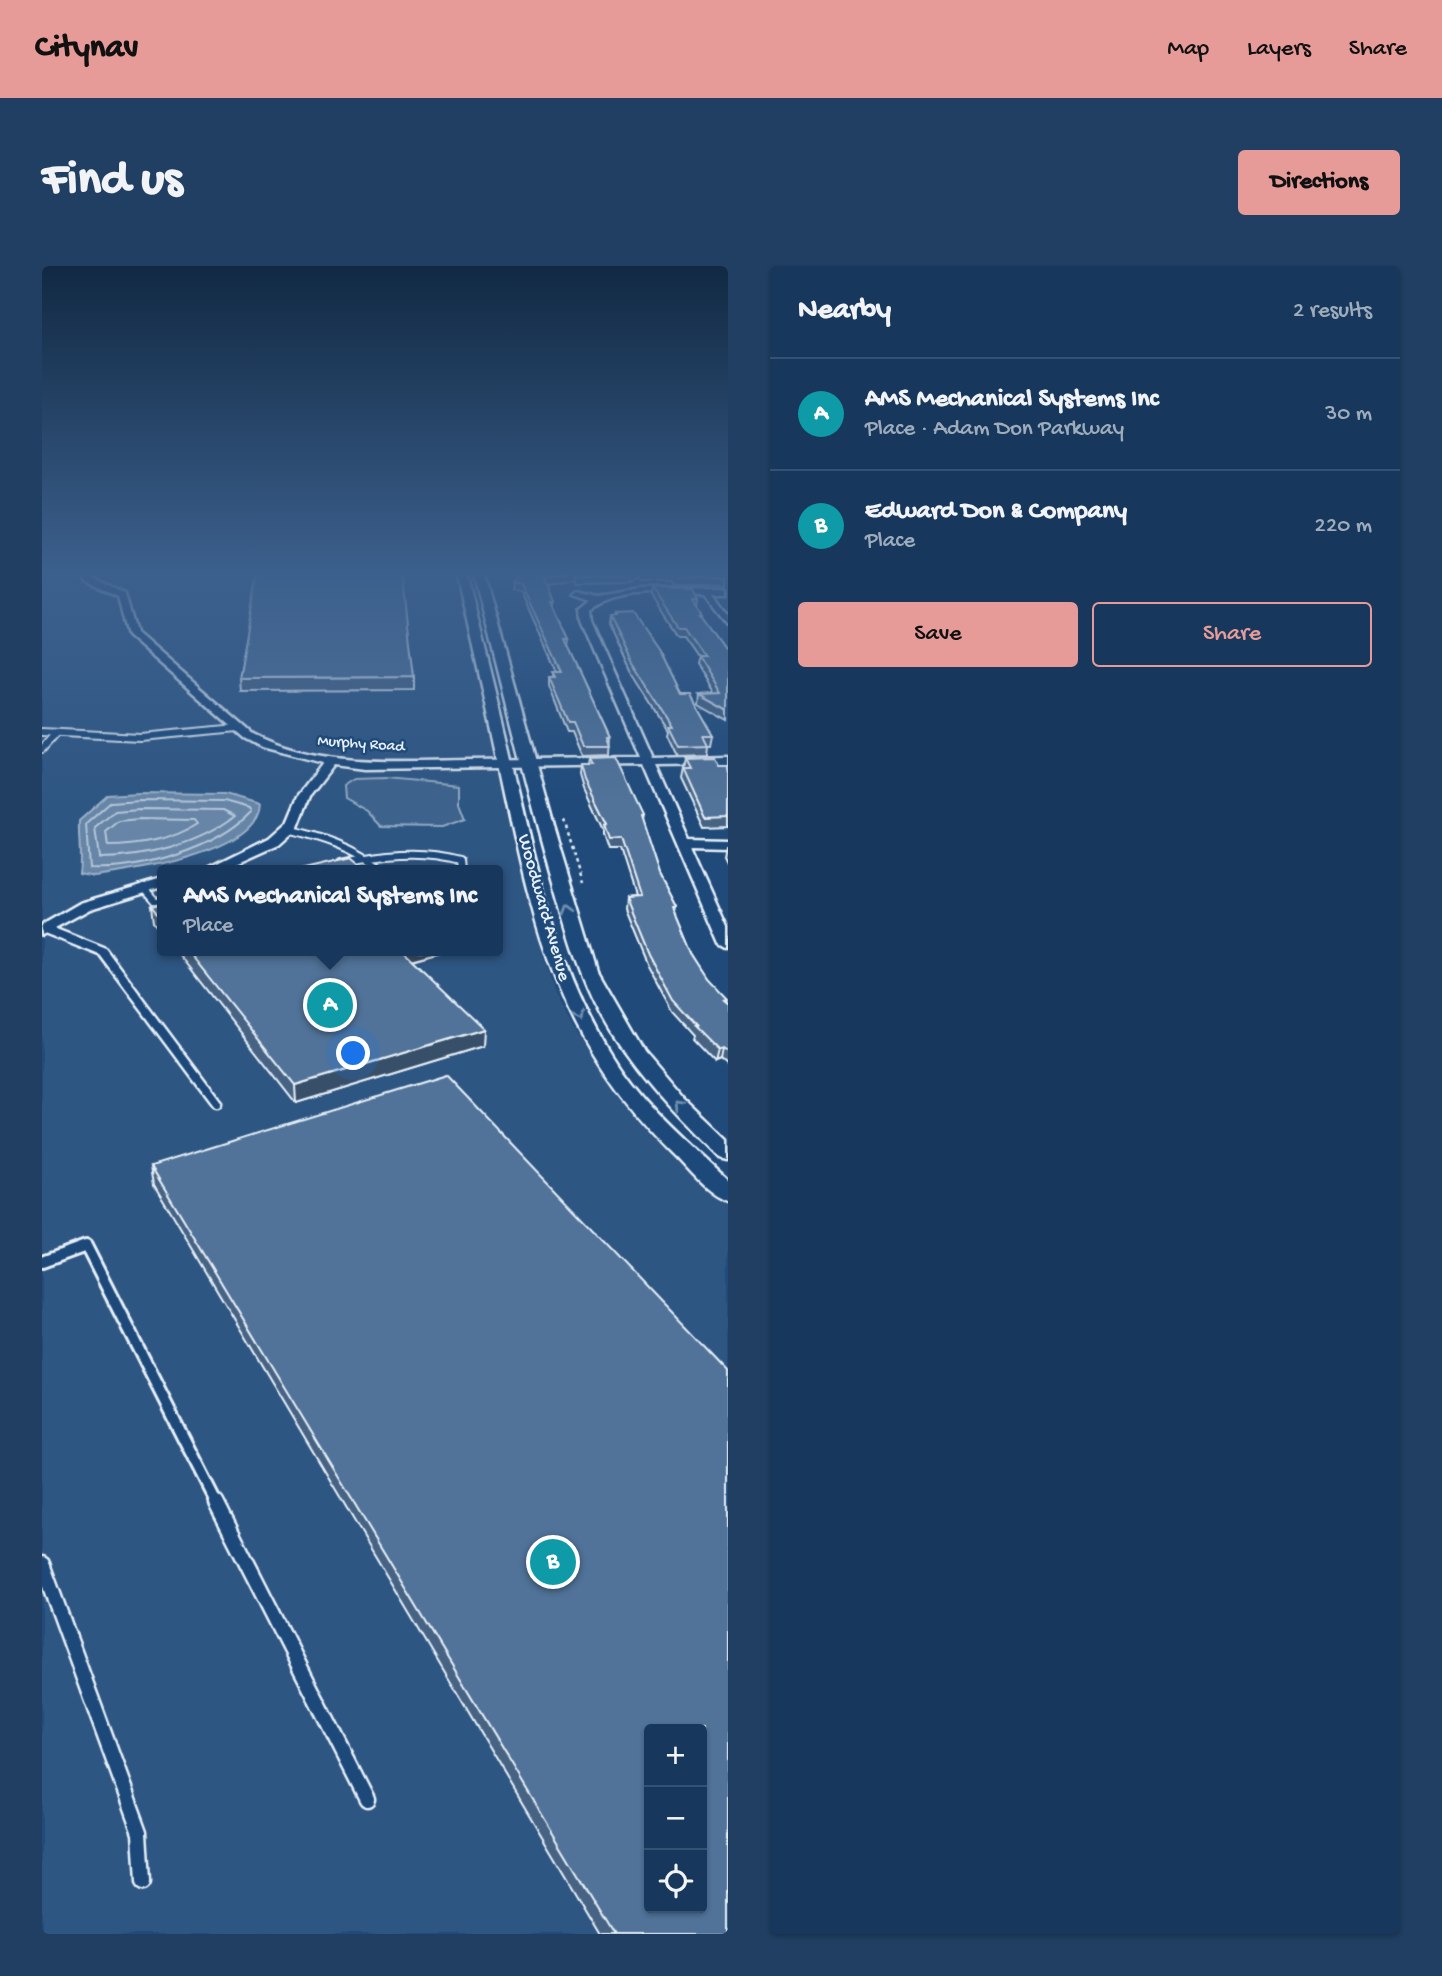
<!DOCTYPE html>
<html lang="en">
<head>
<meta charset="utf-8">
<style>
	:root { --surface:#17385c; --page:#203f62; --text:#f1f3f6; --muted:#9eacbb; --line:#365272; --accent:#e69b98 }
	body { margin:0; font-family:"Gochi Hand",sans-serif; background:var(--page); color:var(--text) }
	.controls { position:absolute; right:21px; bottom:21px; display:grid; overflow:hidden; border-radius:7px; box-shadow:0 2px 5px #0004 }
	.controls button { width:63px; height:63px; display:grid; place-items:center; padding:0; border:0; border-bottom:2px solid var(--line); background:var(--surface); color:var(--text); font:35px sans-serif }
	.you { position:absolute; left:312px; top:788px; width:24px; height:24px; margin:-18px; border:5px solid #fff; border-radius:50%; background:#1a73e8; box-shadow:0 0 0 10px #1a73e833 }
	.badge { display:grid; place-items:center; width:46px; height:46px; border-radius:50%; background:var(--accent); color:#fff; font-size:23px; font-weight:700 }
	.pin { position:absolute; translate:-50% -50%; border:4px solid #fff; box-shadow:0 2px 7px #0006 }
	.popup { position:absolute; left:115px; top:599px; width:346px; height:91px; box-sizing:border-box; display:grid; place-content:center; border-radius:7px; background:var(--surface); filter:drop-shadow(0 2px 5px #0005); font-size:23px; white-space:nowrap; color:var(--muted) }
	.popup b { font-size:26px; color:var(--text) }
	.popup::after { content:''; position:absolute; left:50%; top:100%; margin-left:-14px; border:14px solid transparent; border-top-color:var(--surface) }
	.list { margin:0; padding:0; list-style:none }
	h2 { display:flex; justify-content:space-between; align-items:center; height:91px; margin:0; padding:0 28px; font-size:30px }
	h2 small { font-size:23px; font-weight:400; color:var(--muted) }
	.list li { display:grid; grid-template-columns:46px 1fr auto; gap:21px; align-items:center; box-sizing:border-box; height:112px; padding:0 28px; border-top:2px solid var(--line) }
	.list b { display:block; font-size:26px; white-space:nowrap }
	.list p { margin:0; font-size:23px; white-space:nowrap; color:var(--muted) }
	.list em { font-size:23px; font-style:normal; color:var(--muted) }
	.actions { display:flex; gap:14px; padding:21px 28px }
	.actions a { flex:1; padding:16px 0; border:2px solid var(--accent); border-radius:7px; text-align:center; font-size:24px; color:var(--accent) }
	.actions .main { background:var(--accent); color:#111 }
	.icon { flex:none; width:38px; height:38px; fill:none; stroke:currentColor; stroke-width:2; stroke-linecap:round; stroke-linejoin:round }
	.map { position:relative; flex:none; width:686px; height:1668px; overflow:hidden; border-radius:7px }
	header { display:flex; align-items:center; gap:42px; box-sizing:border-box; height:98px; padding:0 35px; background:var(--accent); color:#111 }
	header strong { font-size:33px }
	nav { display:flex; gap:38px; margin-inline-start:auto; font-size:24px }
	.intro { display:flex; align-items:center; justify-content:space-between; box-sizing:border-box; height:168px; padding:0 42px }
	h1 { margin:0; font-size:49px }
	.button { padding:18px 32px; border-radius:7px; background:var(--accent); color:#111; font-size:24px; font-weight:700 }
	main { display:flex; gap:42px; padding:0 42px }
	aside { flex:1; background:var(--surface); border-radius:7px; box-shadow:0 2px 5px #0004 }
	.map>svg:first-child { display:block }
	.built { fill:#2e5683; fill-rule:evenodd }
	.green { fill:#3c628c; stroke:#92aac2; stroke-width:2 }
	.water { fill:#6685a7; stroke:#9ab0c7; stroke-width:2 }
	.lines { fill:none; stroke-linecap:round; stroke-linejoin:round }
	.shore { stroke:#b4c6d8; stroke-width:2 }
	.service-far3-casing { stroke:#e8f1f8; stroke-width:10 }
	.service-far2-casing { stroke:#e8f1f8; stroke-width:13 }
	.service-far1-casing { stroke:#e8f1f8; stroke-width:16 }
	.service-casing { stroke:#e8f1f8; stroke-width:19 }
	.minor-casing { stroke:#e8f1f8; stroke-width:5 }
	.tertiary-casing { stroke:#e8f1f8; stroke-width:5 }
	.path { stroke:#e8f1f8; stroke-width:2.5; stroke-dasharray:3.5 3.5; stroke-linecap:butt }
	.service-far3 { stroke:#1f4a7a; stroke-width:6 }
	.service-far2 { stroke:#1f4a7a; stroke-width:8 }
	.service-far1 { stroke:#1f4a7a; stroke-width:10 }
	.service { stroke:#1f4a7a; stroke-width:14 }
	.minor { fill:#1f4a7a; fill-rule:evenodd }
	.tertiary { fill:#1f4a7a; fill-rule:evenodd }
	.wall { fill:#466384; stroke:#e8f1f8; stroke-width:2 }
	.shaded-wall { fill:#39506b; stroke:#e8f1f8; stroke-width:2 }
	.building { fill:#517399; stroke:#e8f1f8; stroke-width:2; fill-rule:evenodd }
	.oneway { stroke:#6f8dac }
	.labels { text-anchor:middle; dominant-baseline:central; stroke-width:5; stroke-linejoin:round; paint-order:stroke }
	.far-street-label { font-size:16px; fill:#e8f1f8; stroke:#1f4a7a }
	.street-label { font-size:19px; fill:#e8f1f8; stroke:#1f4a7a }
</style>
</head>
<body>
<header>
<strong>Citynav</strong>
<nav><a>Map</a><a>Layers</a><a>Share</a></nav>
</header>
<div class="intro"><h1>Find us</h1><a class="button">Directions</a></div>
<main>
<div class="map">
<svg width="686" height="1668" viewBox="0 0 686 1668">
	<rect width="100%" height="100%" fill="#1f4a7a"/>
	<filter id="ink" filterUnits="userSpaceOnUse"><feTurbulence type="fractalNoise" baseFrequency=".0143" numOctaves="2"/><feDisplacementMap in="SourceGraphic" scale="14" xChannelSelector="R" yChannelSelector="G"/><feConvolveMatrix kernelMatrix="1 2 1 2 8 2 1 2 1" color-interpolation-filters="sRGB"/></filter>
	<g filter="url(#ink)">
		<path class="built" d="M0 305H414L501 690 514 730 534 768 580 833 610 867 686 938V1668H0ZM120 604H456V685H120ZM607 1463H660V1642H607Z"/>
		<polygon class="green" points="344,512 417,519 417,537 423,553 400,561 339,560 325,545 302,532 301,520 312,513"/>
		<path class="water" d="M96 527 183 528 218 538C217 587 90 605 52 610L37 607C40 589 36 573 37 555L66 529Z"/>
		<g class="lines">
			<g class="shore">
				<path d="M97 534 182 535 207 542 209 546C174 583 97 605 47 602L44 558 69 536Z"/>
				<path d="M97 543 181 544 193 550C157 578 103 592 57 592L53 562 73 545Z"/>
				<path d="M97 553 152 554 155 558C131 574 95 580 66 580L64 566 77 555Z"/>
			</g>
			<g class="service-far3-casing">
				<g id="service-far3">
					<polyline points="0,466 98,471 196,462"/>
					<polyline points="0,483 14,467"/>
					<path d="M245 563C281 571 313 582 342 604"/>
					<path d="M299 597C339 588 378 583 418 594L419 604"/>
					<polyline points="102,621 114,635 120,635"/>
				</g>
			</g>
			<g class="service-far2-casing">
				<polyline id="service-far2" points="3,663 61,686 174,837"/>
			</g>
			<g class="service-far1-casing">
				<polyline id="service-far1" points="0,996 44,980 175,1238"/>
			</g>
			<g class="service-casing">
				<g id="service">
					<polyline points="174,1236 325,1533"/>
					<polyline points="0,1298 98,1566 101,1617"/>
				</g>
			</g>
			<g class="minor-casing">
				<g id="minor">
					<path d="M39 305H47L50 311 83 327 94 367 211 468C277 502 355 495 427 494 484 493 542 492 599 492L540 354 539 343 550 334 532 328 536 325 557 330 599 323 686 322V328H671L686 348V358L663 328C627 328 578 321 549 344L550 354 611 492 686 490V498L614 499 647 573 686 574V582L650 581 686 661V682L679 678 602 499 323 503 292 499 268 530 256 561 237 578 179 604H162L227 572 245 556 256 530 281 497 220 481 203 472 86 370 76 330 44 315Z"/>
					<polygon points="120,613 120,621 48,643 0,669 0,659 38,637"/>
				</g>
			</g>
			<g class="tertiary-casing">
				<g id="tertiary">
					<path d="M414 305H424C440 372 458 439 473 506 495 602 515 701 568 786 598 836 644 875 686 914V935C665 929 646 902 630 887 513 771 492 662 459 507 445 440 429 373 414 305Z"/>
					<path d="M431 305H441L512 560 556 705 602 785 642 832 686 874V894L678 892C635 848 590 804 560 749 534 702 522 650 507 599 480 502 456 403 431 305Z"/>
				</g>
			</g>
			<polyline class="path" points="522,554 541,617"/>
			<use href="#service-far3" class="service-far3"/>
			<use href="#service-far2" class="service-far2"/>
			<use href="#service-far1" class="service-far1"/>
			<use href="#service" class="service"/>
			<use href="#minor" class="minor"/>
			<use href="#tertiary" class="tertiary"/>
		</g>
		<g class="wall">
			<polygon points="479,305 686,305 686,320 679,318 631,320 630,316 600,316 598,312 589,316 535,317 533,313 506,318 513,336 513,342 527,373 526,380 568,471 567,489 540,490 530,466 525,466 507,420 507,411 511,411 511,406 515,406 479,326 469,324 470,316"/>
			<polygon points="610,322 656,333 655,340 660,347 660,350 686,387 686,454 656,437 657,428 671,427 653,398 655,390 641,370 635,370 609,330"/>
			<polygon points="573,348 671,468 669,478 666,478 665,488 635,489 625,468 626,464 589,405 567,358 568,350 572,350"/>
			<polygon points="372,411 372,424 198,425 197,412"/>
			<polygon points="643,492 677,499 686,499 686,560 662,561 639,512"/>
			<polygon points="547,493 601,549 600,554 618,608 635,641 634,647 651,688 667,713 686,737 686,801 678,794 673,796 650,772 651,769 630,746 605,699 582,643 583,632 593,631 578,584 566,584 561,569 561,564 542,523 538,509 539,499 546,499"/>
			<polygon points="684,580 686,580 686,598 682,590"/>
			<polygon points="120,637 120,665 112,655 110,639"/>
			<polygon points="135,685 398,685 398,686 370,694 441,780 254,837"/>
			<polygon points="109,900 686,1668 558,1668 112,918"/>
		</g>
		<g class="shaded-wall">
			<polygon points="534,305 533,313 503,319 503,311"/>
			<polygon points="597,305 598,305 598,312 589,316 590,309"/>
			<polygon points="357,685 398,685 398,686 357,697"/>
			<polygon points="442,763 441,780 254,837 253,819"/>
			<polygon points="680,783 678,794 673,796 676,784"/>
		</g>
		<g class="building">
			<polygon points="216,305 360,305 372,411 197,412"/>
			<polygon points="479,305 532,305 503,311 513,336 510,336 527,373 523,373 568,471 565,471 568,480 541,480 531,456 526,456 507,411 513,411 511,406 520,406 479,318 470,316"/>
			<polygon points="534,305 597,305 590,309 536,309"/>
			<polygon points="599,305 686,305 686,312 680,310 631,312 631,308 601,308"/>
			<polygon points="610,322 651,323 656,333 651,333 660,347 658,347 686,387 686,444 657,428 678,427 655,390 662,390 642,361 636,361"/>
			<polygon points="591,347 617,385 638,428 648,428 671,468 661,468 666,478 636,479 626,459 630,459 590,396 568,350 574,350 573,348"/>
			<polygon points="673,491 677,499 686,499 686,550 663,551 641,502 648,502 643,492"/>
			<polygon points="574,492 601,549 599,550 618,608 635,641 632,642 651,688 667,713 685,732 681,733 686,737 686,787 680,783 676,784 652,760 654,760 631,735 606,688 583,632 598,631 579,573 567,574 562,559 565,558 543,514 539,499 550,499 547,493"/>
			<polygon points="309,592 323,604 258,604"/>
			<polygon points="120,637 120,651 110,639"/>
			<polygon points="146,685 361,685 442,763 253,819"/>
			<path d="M404 809 686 1105V1668H572L109 900ZM607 1463H660V1642H607Z"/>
		</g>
		<defs><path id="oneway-chevron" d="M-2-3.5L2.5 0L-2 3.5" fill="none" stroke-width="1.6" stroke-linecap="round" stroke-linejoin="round" transform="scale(1.75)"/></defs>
		<g class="oneway">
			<use href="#oneway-chevron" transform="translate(527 643) rotate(-106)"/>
			<use href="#oneway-chevron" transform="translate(538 751) rotate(62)"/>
			<use href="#oneway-chevron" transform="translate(638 839) rotate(-134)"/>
		</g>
	</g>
	<linearGradient id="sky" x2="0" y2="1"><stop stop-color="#112943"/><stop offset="0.57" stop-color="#3c608d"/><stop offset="1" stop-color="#3c608d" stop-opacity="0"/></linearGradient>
	<rect width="686" height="539" fill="url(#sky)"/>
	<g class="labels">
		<g class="far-street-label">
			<text transform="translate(319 479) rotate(4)">Murphy Road</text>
		</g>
		<g class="street-label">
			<text transform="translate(501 642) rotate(74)">Woodward Avenue</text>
		</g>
	</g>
</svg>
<div class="controls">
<button>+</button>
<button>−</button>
<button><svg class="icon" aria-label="locate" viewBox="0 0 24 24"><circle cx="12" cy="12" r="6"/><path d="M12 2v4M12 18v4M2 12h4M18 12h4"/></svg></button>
</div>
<div class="you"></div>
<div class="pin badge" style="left:288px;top:739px;background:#0f9aa8">A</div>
<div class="popup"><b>AMS Mechanical Systems Inc</b>Place</div>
<div class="pin badge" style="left:511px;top:1296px;background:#0f9aa8">B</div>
</div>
<aside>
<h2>Nearby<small>2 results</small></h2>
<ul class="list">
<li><span class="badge" style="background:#0f9aa8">A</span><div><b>AMS Mechanical Systems Inc</b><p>Place · Adam Don Parkway</p></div><em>30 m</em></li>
<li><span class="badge" style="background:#0f9aa8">B</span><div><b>Edward Don &amp; Company</b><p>Place</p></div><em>220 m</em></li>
</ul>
<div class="actions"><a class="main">Save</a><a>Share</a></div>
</aside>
</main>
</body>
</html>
